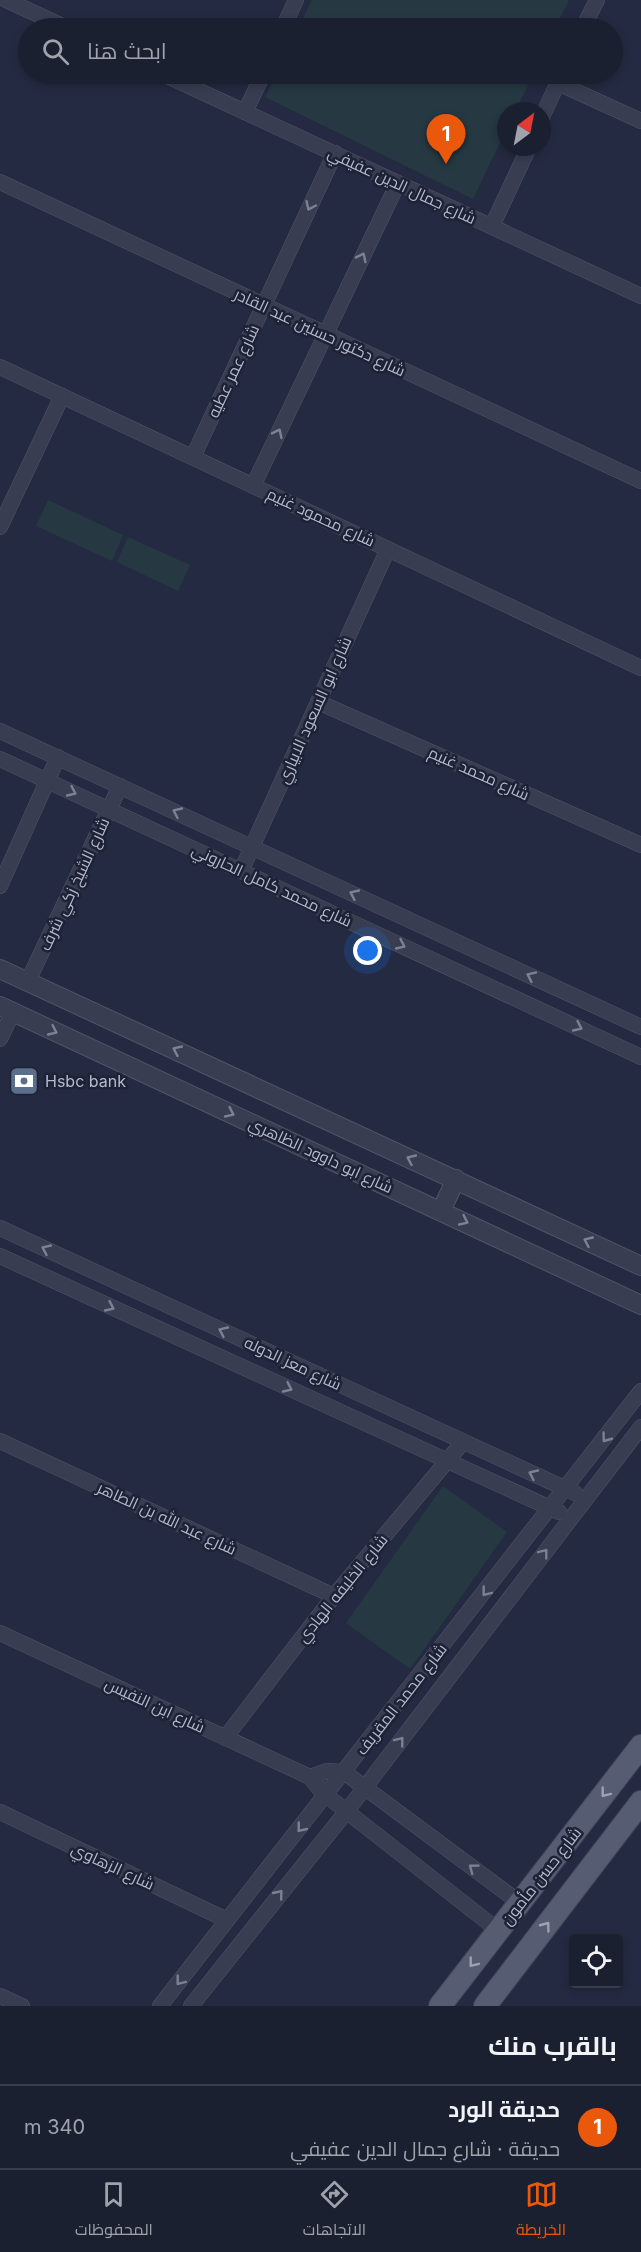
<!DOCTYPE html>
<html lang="ar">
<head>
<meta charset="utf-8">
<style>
	:root { --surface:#1b2031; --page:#242839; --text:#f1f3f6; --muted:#a0a3ab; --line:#393e4d; --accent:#ea580c }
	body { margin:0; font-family:Inter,Cairo,sans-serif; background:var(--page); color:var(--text); direction:rtl }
	.controls { position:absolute; right:18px; bottom:18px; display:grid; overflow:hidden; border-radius:6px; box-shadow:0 3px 9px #0003 }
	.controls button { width:54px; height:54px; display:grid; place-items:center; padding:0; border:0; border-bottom:2px solid var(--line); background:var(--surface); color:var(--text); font:30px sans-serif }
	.compass { position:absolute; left:497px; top:102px; width:54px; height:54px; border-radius:50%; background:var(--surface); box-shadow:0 3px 9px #0003; rotate:32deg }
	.you { position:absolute; left:368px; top:951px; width:21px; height:21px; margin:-15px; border:4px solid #fff; border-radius:50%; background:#1a73e8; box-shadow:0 0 0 9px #1a73e833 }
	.badge { display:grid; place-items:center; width:39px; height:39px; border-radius:50%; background:var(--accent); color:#fff; font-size:20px; font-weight:700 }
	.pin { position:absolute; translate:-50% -50px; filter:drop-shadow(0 2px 3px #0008) }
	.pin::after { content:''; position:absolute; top:32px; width:21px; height:18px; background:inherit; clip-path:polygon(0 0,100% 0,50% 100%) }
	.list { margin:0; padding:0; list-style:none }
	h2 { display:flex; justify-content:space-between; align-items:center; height:78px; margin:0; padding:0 24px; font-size:26px }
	h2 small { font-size:20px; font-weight:400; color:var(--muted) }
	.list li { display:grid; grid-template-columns:39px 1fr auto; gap:18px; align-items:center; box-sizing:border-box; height:84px; padding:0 24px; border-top:2px solid var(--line) }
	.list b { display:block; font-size:22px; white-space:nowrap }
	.list p { margin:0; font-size:20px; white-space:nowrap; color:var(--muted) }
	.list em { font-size:20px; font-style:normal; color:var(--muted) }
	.icon { flex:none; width:33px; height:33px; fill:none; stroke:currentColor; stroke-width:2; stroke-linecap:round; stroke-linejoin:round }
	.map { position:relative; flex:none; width:641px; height:2006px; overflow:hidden; direction:ltr }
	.search { position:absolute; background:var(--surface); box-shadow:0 3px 9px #0003; left:18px; right:18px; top:18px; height:66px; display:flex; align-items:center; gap:15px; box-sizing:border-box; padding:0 21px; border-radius:33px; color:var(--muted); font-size:22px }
	.sheet { height:162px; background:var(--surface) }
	nav { display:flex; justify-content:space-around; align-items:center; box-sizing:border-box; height:84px; border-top:2px solid var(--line); background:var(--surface); font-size:16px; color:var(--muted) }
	nav a { display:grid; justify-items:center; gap:3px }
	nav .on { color:var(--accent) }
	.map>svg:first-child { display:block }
	.green { fill:#263942 }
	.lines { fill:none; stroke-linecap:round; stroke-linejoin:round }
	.minor-casing { stroke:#505568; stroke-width:16 }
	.tertiary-casing { stroke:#505568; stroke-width:20 }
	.primary-casing { stroke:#42465a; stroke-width:24 }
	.minor { stroke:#383d51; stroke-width:15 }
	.tertiary { stroke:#383d51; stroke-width:18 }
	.primary { stroke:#565c71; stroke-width:22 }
	.oneway { stroke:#7d8194 }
	.oneway2 { stroke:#9da2b4 }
	.labels { text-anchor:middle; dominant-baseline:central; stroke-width:5; stroke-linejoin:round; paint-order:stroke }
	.street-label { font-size:16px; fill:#b5b9cb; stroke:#1d2236 }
	.poi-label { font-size:16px; fill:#b5b9cb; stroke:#1d2236; text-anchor:start }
</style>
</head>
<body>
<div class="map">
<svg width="641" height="2006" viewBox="0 0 641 2006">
	<rect width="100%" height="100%" fill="#242a41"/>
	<g class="green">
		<polygon points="312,0 569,0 555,28 298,28"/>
		<polygon points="277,74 534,74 515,111 506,111 506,130 473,199 265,97"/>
		<polygon points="48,500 123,535 112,561 36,526"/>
		<polygon points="128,537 190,565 178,591 117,562"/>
		<polygon points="443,1486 507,1532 410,1669 346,1623"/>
	</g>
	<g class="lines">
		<g class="minor-casing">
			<g id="minor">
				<polyline points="6,0 67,28"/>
				<polyline points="283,28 296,0"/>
				<polyline points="583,28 597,0"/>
				<polyline points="163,74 641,296"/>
				<polyline points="558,83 641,121"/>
				<polyline points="245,112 263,74"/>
				<polyline points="542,117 562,74"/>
				<polyline points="0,182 641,481"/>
				<polyline points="492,226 529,147"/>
				<polyline points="0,367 641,668"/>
				<polyline points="193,457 335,153"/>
				<polyline points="253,486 398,183"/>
				<polyline points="0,527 62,396"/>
				<polyline points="318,702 641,845"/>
				<polyline points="0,731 641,1027"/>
				<polyline points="0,759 641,1057"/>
				<polyline points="241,871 388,549"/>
				<polyline points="0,886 58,757"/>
				<polyline points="28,981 120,786"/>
				<polyline points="0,1039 13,1012"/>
				<polyline points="0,1228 575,1493"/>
				<polyline points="0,1256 559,1512"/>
				<polyline points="0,1441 334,1596"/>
				<polyline points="0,1633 310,1777 322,1792 499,1931"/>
				<polyline points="225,1738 334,1596 463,1442"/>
				<polyline points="310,1777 327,1771 344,1772 520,1903"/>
				<polyline points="0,1812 227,1920"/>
				<polyline points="0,1996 22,2006"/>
				<polyline points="160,2006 641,1391"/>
				<polyline points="191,2006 346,1812 641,1427"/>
			</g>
		</g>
		<g class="tertiary-casing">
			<g id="tertiary">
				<polyline points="0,969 641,1266"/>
				<polyline points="0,1006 641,1305"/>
				<polyline points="441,1211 456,1179"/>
			</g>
		</g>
		<g class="primary-casing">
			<g id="primary">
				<polyline points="440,2006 641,1746"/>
				<polyline points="485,2006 641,1802"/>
			</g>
		</g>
		<use href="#minor" class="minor"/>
		<use href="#tertiary" class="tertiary"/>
		<use href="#primary" class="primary"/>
	</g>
	<defs><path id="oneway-chevron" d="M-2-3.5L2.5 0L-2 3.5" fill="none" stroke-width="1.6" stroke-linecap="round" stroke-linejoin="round" transform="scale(1.5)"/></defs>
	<g class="oneway">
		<use href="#oneway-chevron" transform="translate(310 206) rotate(115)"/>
		<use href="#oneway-chevron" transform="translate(362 257) rotate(-64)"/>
		<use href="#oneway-chevron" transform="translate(278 433) rotate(-64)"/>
		<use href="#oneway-chevron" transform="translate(72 792) rotate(25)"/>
		<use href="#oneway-chevron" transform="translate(177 812) rotate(-155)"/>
		<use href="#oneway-chevron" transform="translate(354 894) rotate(-155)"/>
		<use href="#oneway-chevron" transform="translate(401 945) rotate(25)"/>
		<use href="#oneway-chevron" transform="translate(531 976) rotate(-155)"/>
		<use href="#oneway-chevron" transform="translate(578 1027) rotate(25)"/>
		<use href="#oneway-chevron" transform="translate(53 1031) rotate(25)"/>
		<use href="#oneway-chevron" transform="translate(177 1050) rotate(-155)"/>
		<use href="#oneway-chevron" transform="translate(230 1113) rotate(25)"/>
		<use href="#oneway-chevron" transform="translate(411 1159) rotate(-155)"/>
		<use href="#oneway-chevron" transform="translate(464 1221) rotate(25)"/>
		<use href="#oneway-chevron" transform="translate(588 1241) rotate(-155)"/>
		<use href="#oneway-chevron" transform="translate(46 1249) rotate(-155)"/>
		<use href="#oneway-chevron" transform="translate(110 1307) rotate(25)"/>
		<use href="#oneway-chevron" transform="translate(223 1331) rotate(-155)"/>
		<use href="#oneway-chevron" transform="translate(288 1388) rotate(25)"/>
		<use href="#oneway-chevron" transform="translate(606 1438) rotate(127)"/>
		<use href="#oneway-chevron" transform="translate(533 1474) rotate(-155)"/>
		<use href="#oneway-chevron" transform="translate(544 1553) rotate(-52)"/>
		<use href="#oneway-chevron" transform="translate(486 1592) rotate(128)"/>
		<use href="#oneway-chevron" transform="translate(400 1741) rotate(-52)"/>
		<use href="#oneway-chevron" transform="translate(301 1828) rotate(129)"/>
		<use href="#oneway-chevron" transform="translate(473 1868) rotate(-143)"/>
		<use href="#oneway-chevron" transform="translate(279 1894) rotate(-51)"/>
		<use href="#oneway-chevron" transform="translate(180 1981) rotate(128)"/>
	</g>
	<g class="oneway2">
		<use href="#oneway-chevron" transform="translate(605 1793) rotate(128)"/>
		<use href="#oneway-chevron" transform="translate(546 1926) rotate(-53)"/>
		<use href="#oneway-chevron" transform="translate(473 1963) rotate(128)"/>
	</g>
	<defs>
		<g id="bank-square" transform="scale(1.5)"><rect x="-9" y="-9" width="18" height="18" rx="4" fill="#5c6f8a" stroke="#1d2236"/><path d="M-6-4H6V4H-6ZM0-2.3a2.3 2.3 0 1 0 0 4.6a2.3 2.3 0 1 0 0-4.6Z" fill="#fff"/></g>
	</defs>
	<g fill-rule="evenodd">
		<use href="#bank-square" x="24" y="1081"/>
	</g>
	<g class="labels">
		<g class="street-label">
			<text transform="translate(402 185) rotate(25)">شارع جمال الدين عفيفي</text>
			<text transform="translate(320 332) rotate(25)">شارع دكتور حسنين عبد القادر</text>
			<text transform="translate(233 371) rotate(-65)">شارع عمر عطيه</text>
			<text transform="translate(321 517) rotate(25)">شارع محمود غنيم</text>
			<text transform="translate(314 710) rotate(-66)">شارع ابو السعود الابياري</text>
			<text transform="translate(479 773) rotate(24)">شارع محمد غنيم</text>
			<text transform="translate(74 884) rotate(-65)">شارع الشيخ زكي شرف</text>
			<text transform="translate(272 885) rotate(25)">شارع محمد كامل الحاروني</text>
			<text transform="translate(321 1155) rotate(25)">شارع ابو داوود الظاهري</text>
			<text transform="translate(293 1363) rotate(25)">شارع معز الدوله</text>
			<text transform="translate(167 1518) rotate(25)">شارع عبد الله بن الطاهر</text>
			<text transform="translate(342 1588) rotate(-51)">شارع الخليفه الهادي</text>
			<text transform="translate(401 1699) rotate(-52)">شارع محمد المقريف</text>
			<text transform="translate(155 1705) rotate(25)">شارع ابن النفيس</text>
			<text transform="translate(113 1866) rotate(25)">شارع الزهاوي</text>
			<text transform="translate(541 1876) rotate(-52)">شارع حسن مأمون</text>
		</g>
		<g class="poi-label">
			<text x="45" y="1081">Hsbc bank</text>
		</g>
	</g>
</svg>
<div class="controls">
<button><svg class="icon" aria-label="locate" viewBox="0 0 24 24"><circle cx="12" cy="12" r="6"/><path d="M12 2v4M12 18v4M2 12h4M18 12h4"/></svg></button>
</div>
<svg class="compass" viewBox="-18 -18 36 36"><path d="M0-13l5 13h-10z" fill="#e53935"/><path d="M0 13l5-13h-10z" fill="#a0a3ab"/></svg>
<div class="you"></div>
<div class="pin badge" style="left:446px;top:164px">1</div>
<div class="search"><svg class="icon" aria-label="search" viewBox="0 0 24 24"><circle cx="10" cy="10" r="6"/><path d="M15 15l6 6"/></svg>ابحث هنا</div>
</div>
<section class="sheet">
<h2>بالقرب منك<small></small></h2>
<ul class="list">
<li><span class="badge">1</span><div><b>حديقة الورد</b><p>حديقة · شارع جمال الدين عفيفي</p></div><em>340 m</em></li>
</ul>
</section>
<nav>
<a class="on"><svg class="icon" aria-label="map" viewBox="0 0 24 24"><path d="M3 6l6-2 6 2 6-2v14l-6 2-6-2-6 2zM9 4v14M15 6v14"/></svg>الخريطة</a>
<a><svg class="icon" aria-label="directions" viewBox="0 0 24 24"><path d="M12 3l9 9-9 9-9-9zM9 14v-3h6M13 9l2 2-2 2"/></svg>الاتجاهات</a>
<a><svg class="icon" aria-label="saved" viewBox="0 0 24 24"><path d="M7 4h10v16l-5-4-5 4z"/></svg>المحفوظات</a>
</nav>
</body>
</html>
